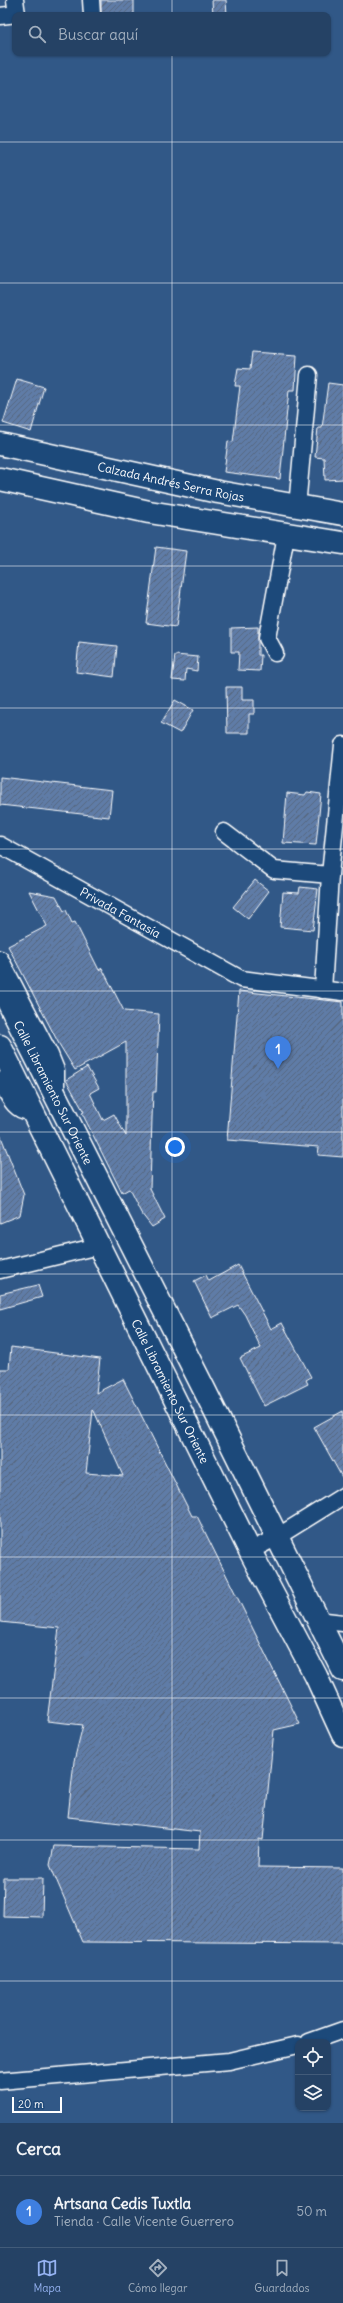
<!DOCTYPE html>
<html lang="es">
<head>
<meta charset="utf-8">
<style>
	:root { --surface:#254265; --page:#2d496b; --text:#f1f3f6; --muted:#a3b0bf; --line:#425b79; --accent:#95b2f1 }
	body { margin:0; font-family:Delius,sans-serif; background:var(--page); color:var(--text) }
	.controls { position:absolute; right:12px; bottom:12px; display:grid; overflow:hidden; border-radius:8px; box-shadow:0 1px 3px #0004 }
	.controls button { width:36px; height:36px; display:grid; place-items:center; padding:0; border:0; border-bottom:1px solid var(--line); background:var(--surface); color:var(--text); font:20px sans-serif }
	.scale { position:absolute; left:12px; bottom:10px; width:50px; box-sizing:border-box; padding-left:4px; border:2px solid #fff; border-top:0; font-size:11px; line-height:14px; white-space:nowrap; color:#fff; -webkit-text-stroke:3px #1f4a7a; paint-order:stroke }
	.you { position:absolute; left:175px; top:1147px; width:14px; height:14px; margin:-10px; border:3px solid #fff; border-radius:50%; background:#1a73e8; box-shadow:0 0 0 6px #1a73e833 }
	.badge { display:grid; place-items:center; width:26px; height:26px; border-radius:50%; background:var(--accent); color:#fff; font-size:13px; font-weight:700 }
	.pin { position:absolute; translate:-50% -33px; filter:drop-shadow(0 1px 2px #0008) }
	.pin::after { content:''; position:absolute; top:21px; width:14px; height:12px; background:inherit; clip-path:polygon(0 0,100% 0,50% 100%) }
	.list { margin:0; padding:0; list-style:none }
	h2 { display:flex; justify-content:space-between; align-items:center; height:52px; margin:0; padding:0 16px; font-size:17px }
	h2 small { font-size:13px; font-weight:400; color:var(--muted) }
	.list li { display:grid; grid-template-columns:26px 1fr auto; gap:12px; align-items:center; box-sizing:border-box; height:72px; padding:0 16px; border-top:1px solid var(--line) }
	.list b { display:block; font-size:15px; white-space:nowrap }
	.list p { margin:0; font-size:13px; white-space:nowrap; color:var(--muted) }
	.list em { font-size:13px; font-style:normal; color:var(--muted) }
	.icon { flex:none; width:22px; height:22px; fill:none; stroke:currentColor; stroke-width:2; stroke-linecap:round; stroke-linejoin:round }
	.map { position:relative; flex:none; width:343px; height:2123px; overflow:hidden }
	.search { position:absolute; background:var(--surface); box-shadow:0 1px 3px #0004; left:12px; right:12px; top:12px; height:44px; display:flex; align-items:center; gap:10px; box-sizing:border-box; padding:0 14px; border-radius:8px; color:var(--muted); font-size:15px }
	.sheet { height:124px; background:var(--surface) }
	nav { display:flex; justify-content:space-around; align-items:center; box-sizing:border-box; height:56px; border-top:1px solid var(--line); background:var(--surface); font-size:11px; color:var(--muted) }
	nav a { display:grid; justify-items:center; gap:2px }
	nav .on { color:var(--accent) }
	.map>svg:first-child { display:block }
	.building { fill:url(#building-hatch); stroke:#fff; fill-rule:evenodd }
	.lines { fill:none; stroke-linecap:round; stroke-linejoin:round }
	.minor-casing { stroke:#fff; stroke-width:19 }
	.secondary-casing { stroke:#fff; stroke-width:25 }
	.primary-casing { stroke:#fff; stroke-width:25 }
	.minor { stroke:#1f4a7a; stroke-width:16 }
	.secondary { stroke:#1f4a7a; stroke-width:22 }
	.primary { stroke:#1f4a7a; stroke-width:22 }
	.grid { fill:none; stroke:#fff; stroke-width:1; stroke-opacity:0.55 }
	.labels { text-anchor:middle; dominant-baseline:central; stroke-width:3; stroke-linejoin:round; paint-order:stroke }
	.street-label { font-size:12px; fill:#fff; stroke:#1f4a7a }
</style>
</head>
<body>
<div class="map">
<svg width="343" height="2123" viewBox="0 0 343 2123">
	<defs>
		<pattern id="building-hatch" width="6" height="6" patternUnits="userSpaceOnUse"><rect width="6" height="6" fill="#5e7ba7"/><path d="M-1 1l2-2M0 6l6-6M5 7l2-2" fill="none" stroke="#56667e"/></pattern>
	</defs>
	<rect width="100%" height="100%" fill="#315887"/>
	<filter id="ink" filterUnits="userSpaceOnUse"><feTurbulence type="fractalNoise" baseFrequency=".025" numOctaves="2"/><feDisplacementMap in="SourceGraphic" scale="8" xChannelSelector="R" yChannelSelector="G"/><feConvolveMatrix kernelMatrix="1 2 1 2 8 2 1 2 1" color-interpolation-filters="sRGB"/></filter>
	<g filter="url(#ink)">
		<g class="building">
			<rect x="101" y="0" width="33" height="15"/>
			<polygon points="212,0 226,0 227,15 213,15"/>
			<polygon points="252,352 297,355 295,390 289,390 280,479 224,472 228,441 233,442 240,386 235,386 238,368 250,369"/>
			<polygon points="17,379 44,387 31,432 3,423"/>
			<polygon points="328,383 343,385 343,479 325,480 324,458 315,457 318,428 322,428"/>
			<polygon points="156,547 186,551 176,627 146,623"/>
			<polygon points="258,627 258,655 261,655 260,671 238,670 239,652 231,652 231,628"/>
			<polygon points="79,642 117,646 114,677 76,672"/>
			<polygon points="175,655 198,657 197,671 186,669 185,681 172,680"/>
			<polygon points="226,687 242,687 242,700 254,700 254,714 249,714 249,733 227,733"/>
			<polygon points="175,700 193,710 180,733 161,723"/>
			<polygon points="0,777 112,790 109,817 0,805"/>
			<polygon points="307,792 321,794 316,845 283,843 287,793 305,795"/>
			<polygon points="255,880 269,891 248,919 233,907"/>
			<polygon points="300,887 318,889 313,930 280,927 283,892 299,893"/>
			<polygon points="29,891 56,896 64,911 66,910 72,923 75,922 99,970 102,968 124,1011 159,1014 156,1092 153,1092 152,1118 150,1189 165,1219 152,1227 141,1213 129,1189 122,1193 82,1113 84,1112 66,1080 87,1067 99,1088 90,1093 103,1120 114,1114 126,1136 126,1042 75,1070 59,1044 8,946 47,926"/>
			<polygon points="239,991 343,1002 343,1157 318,1155 319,1147 227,1140"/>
			<polygon points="0,1134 24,1195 20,1215 0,1223"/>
			<polygon points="238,1265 271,1329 282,1323 311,1377 306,1380 308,1384 264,1406 240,1358 261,1348 245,1315 238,1305 212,1318 194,1281 206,1275 209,1281"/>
			<polygon points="38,1285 42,1297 0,1309 0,1294"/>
			<path d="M11 1347 100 1359 96 1393 123 1379 192 1516H197L300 1724 274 1730 263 1840 259 1839 258 1867 343 1868V1944L83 1942 50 1865 54 1846 199 1849 200 1832 68 1817 74 1761 83 1725 47 1721 59 1628 0 1622V1369H9ZM93 1410 94 1411 123 1476 86 1473Z"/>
			<polygon points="343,1411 343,1479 314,1427"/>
			<polygon points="4,1878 43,1878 42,1917 3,1916"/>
		</g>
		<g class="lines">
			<g class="minor-casing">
				<g id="minor">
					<polyline points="91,0 92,15"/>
					<polyline points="0,16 17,14 15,0"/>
					<polyline points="297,507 309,375"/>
					<polyline points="275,653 267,638 286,535"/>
					<polyline points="224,832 274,870 330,875"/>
					<path id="s1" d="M0 845 241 979 343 992"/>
					<polyline points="0,959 50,1055 56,1070 56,1094"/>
					<polyline points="323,990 330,875 343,745"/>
					<path d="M0 1080C7 1092 14 1114 32 1111"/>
					<polyline points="0,1270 98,1246"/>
					<polyline points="250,1551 277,1537 343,1496"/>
					<polyline points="317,1620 343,1623"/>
					<polyline points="309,2042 343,2030"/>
					<polyline points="0,2081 229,2061 298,2045"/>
				</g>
			</g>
			<g class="secondary-casing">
				<g id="secondary">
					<path id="s2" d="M0 444 218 492 343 514"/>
					<polyline points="0,479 149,512 343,543"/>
				</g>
			</g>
			<g class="primary-casing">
				<g id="primary">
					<path id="s3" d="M0 986 204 1389 343 1670"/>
					<path id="s4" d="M0 1046 250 1551 316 1676 343 1735"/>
				</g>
			</g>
			<use href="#minor" class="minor"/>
			<use href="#secondary" class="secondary"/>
			<use href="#primary" class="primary"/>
		</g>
	</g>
	<path class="grid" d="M172 0V15M172 53V2123M0 142H343M0 283H343M0 425H343M0 566H343M0 708H343M0 849H343M0 991H343M0 1132H343M0 1274H343M0 1415H343M0 1557H343M0 1698H343M0 1840H343M0 1981H343"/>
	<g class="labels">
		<g class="street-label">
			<text stroke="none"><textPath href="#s2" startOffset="175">Calzada Andrés Serra Rojas</textPath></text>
			<text stroke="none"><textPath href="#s1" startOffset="138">Privada Fantasía</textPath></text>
			<text stroke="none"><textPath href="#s3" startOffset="119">Calle Libramiento Sur Oriente</textPath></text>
			<text stroke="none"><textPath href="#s4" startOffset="385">Calle Libramiento Sur Oriente</textPath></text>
		</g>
	</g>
</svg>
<div class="controls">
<button><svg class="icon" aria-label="locate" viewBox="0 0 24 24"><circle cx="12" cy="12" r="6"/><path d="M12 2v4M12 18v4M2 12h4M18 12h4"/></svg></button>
<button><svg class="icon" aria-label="layers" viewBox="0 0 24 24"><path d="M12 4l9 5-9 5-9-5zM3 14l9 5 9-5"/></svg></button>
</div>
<div class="scale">20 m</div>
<div class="you"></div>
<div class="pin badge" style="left:278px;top:1069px;background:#3f7fe0">1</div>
<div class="search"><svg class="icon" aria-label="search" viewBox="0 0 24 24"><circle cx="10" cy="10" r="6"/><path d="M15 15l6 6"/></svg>Buscar aquí</div>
</div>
<section class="sheet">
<h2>Cerca<small></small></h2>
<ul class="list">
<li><span class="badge" style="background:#3f7fe0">1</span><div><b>Artsana Cedis Tuxtla</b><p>Tienda · Calle Vicente Guerrero</p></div><em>50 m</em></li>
</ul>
</section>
<nav>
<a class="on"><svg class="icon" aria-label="map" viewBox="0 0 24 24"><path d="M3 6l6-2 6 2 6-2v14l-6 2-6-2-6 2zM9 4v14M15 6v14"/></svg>Mapa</a>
<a><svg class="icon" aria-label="directions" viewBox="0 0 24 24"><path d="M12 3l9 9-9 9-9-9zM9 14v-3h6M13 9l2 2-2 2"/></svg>Cómo llegar</a>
<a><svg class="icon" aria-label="saved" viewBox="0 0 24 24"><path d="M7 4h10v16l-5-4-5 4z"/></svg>Guardados</a>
</nav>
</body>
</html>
